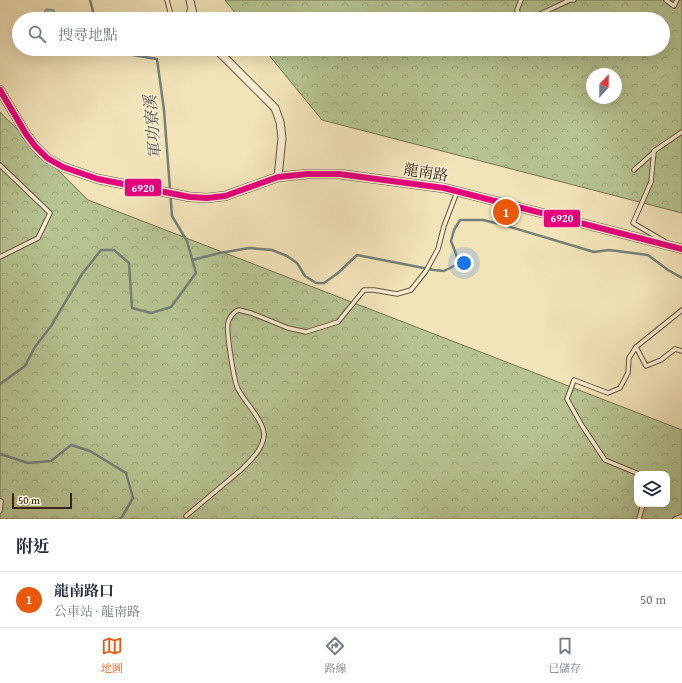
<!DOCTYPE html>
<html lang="zh-TW">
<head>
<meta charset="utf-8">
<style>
	:root { --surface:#fff; --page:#f6f6f7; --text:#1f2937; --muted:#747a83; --line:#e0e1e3; --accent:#ea580c }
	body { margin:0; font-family:"Gentium Book Plus","Noto Serif TC",serif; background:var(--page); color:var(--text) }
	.controls { position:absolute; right:12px; bottom:12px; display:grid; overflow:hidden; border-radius:8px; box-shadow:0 4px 16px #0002 }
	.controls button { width:36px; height:36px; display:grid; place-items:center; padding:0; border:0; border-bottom:1px solid var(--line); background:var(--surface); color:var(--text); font:20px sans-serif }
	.compass { position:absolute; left:586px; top:68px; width:36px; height:36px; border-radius:50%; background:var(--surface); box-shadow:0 4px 16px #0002; rotate:22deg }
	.scale { position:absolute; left:12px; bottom:10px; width:60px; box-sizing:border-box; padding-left:4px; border:2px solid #372519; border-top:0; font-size:11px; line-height:14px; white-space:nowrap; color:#372519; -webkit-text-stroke:3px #f7edd1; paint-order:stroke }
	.you { position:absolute; left:464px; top:263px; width:14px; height:14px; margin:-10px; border:3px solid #fff; border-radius:50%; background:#1a73e8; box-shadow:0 0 0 6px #1a73e833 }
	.badge { display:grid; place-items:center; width:26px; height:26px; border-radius:50%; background:var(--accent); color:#fff; font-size:13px; font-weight:700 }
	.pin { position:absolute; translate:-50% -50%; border:2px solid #fff; box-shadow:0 1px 4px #0006 }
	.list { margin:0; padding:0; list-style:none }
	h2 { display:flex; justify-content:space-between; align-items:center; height:52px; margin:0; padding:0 16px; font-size:17px }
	h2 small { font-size:13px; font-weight:400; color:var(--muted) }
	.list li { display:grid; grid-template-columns:26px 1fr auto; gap:12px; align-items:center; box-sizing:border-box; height:56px; padding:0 16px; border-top:1px solid var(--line) }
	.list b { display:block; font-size:15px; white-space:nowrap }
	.list p { margin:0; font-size:13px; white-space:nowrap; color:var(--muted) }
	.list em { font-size:13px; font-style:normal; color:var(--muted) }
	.icon { flex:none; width:22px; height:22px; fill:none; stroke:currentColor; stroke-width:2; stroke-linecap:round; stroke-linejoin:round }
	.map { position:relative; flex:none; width:682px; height:519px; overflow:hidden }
	.search { position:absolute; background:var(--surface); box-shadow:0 4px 16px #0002; left:12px; right:12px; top:12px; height:44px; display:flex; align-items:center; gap:10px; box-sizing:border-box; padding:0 14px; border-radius:22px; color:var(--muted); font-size:15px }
	.sheet { height:108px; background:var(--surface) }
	nav { display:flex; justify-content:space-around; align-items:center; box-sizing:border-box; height:56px; border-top:1px solid var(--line); background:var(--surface); font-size:11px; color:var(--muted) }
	nav a { display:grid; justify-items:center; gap:2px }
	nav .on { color:var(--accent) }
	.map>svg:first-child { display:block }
	.forest { fill:url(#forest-crowns); stroke:#777456; fill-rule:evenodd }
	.water { fill:url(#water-rules); stroke:#758079 }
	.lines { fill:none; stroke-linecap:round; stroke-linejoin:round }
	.stream { stroke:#758079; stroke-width:2.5 }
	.service-casing { stroke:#665441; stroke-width:5.5 }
	.minor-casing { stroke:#665441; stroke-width:9 }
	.tertiary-casing { stroke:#665441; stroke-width:10 }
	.service { stroke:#f7edd1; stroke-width:3.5 }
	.minor { stroke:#f7edd1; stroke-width:7 }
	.tertiary { stroke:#f7edd1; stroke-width:8 }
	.bus-1-casing { stroke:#f7edd1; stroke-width:9 }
	.bus-1 { stroke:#e5007d; stroke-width:6 }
	.labels { text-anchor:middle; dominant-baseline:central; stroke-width:3; stroke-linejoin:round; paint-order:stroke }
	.street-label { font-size:15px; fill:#372519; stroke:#f7edd1 }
	.water-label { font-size:16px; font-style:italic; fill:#565249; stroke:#f7edd1 }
	.line-badge { stroke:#f7edd1; stroke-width:1.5 }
	.badge-label { font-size:11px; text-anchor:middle; font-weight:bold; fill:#fff }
</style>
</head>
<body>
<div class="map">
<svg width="682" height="519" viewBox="0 0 682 519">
	<defs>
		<pattern id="forest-crowns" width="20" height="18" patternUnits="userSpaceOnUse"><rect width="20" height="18" fill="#b7c492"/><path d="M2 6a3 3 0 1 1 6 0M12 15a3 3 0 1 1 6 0" fill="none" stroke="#9ea87d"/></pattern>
		<pattern id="water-rules" width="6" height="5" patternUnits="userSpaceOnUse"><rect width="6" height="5" fill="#9fbcb9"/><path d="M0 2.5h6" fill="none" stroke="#8aa19e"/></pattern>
	</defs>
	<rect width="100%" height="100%" fill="#f2e3b8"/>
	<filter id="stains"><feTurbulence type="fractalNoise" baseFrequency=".005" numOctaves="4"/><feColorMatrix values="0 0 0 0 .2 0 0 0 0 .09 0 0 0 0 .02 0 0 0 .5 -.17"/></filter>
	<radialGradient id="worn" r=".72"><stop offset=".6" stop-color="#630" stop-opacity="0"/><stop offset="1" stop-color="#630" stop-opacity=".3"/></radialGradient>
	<g class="forest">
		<path d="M225 0H682V213L322 120 264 49H663V19H240ZM592 74H616V98H592Z"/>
		<path d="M0 112 88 200 682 430V519H0ZM637 474H667V504H637Z"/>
	</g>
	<polygon class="water" points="46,9 54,10 55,15 54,19 40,19"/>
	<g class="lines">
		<g class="stream">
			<polyline points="90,0 95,19"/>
			<polyline points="192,260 220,253 249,248 272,250 287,256 297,263 305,276 316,283 324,283 338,273 357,255 434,270 444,271 458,264 456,254 451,241 454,230 460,220 483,220 504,225 594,252 609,250 648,255 668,270 682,278"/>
			<polyline points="0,384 25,366 35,347 51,326 82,274 101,250 114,250 129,263 132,308 151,313 171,307 196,273 187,241 172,216 164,110 157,59 103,50 102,49"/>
			<polyline points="0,454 28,463 51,461 71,445 90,451 126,473 133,498 122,517 119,519"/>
		</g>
		<g class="service-casing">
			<g id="service">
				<polyline points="167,0 172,19"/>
				<polyline points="666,0 674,6 677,0"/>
				<polyline points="186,19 190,9"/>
				<polyline points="521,19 517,10 521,0"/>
				<polyline points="525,19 536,16 570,0 574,0"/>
				<polyline points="0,165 50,213 38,238 0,257"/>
				<polyline points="634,170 654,152"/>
				<polyline points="664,241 633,223 651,182 654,151 682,132"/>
				<polyline points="636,347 646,366 661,360 675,349 682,351"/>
				<polyline points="639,474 605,460 581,424 567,399 574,380 608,393 620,388 628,373 629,358 636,347 682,310"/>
				<polyline points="0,511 1,501"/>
				<path d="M186 516 242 469C251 460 264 448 264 434 263 420 244 401 238 389 234 382 226 331 228 323 228 321 232 314 234 313 235 311 237 311 239 310L251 313 288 328 306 332 338 322 364 290H374L397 294 411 290 426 271 438 249 444 226 457 192"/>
				<polyline points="639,519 643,504"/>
				<polyline points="675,519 682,516"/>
			</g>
		</g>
		<g class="minor-casing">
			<g id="minor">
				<polyline points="190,0 194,19"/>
				<polyline points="216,49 275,108 280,122 282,138 278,177"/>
			</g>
		</g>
		<g class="tertiary-casing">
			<polyline id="tertiary" points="0,90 26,134 35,146 47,158 63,167 98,179 190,197 207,198 225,196 278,177 308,174 339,174 444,188 682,249"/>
		</g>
		<use href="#service" class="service"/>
		<use href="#minor" class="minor"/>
		<use href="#tertiary" class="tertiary"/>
		<g class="bus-1-casing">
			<polyline id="bus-1" points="0,90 26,134 35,146 47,158 63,167 98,179 190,197 207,198 225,196 278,177 308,174 339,174 444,188 682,249"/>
		</g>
		<use href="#bus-1" class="bus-1"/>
	</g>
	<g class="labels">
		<g class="street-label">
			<text transform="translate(426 172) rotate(9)">龍南路</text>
		</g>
		<g class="water-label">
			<text transform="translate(152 127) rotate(-95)">軍功寮溪</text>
		</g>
	</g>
	<g class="line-badge">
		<rect x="124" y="178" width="38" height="19" rx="4" fill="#e5007d"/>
		<rect x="543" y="209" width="38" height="19" rx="4" fill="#e5007d"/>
	</g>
	<g class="badge-label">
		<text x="143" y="192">6920</text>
		<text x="562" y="222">6920</text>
	</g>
	<rect width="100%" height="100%" filter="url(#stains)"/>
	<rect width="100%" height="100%" fill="url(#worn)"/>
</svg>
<div class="controls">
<button><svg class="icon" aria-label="layers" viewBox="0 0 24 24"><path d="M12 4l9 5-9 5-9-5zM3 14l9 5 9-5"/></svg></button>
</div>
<svg class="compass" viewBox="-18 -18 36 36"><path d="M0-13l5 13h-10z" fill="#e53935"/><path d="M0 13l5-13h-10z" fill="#747a83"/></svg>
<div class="scale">50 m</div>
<div class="you"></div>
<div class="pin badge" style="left:506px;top:212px">1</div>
<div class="search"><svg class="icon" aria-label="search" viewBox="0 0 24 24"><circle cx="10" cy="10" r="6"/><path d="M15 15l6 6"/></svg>搜尋地點</div>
</div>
<section class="sheet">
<h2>附近<small></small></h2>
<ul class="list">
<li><span class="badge">1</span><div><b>龍南路口</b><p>公車站 · 龍南路</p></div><em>50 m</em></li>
</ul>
</section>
<nav>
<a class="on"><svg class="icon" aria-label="map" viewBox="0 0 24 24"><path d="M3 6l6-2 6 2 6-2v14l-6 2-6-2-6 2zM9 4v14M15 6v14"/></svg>地圖</a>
<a><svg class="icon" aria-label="directions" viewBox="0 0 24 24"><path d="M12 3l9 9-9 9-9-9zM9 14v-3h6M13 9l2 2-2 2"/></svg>路線</a>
<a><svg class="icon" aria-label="saved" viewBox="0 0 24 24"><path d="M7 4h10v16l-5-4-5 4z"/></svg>已儲存</a>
</nav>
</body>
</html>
